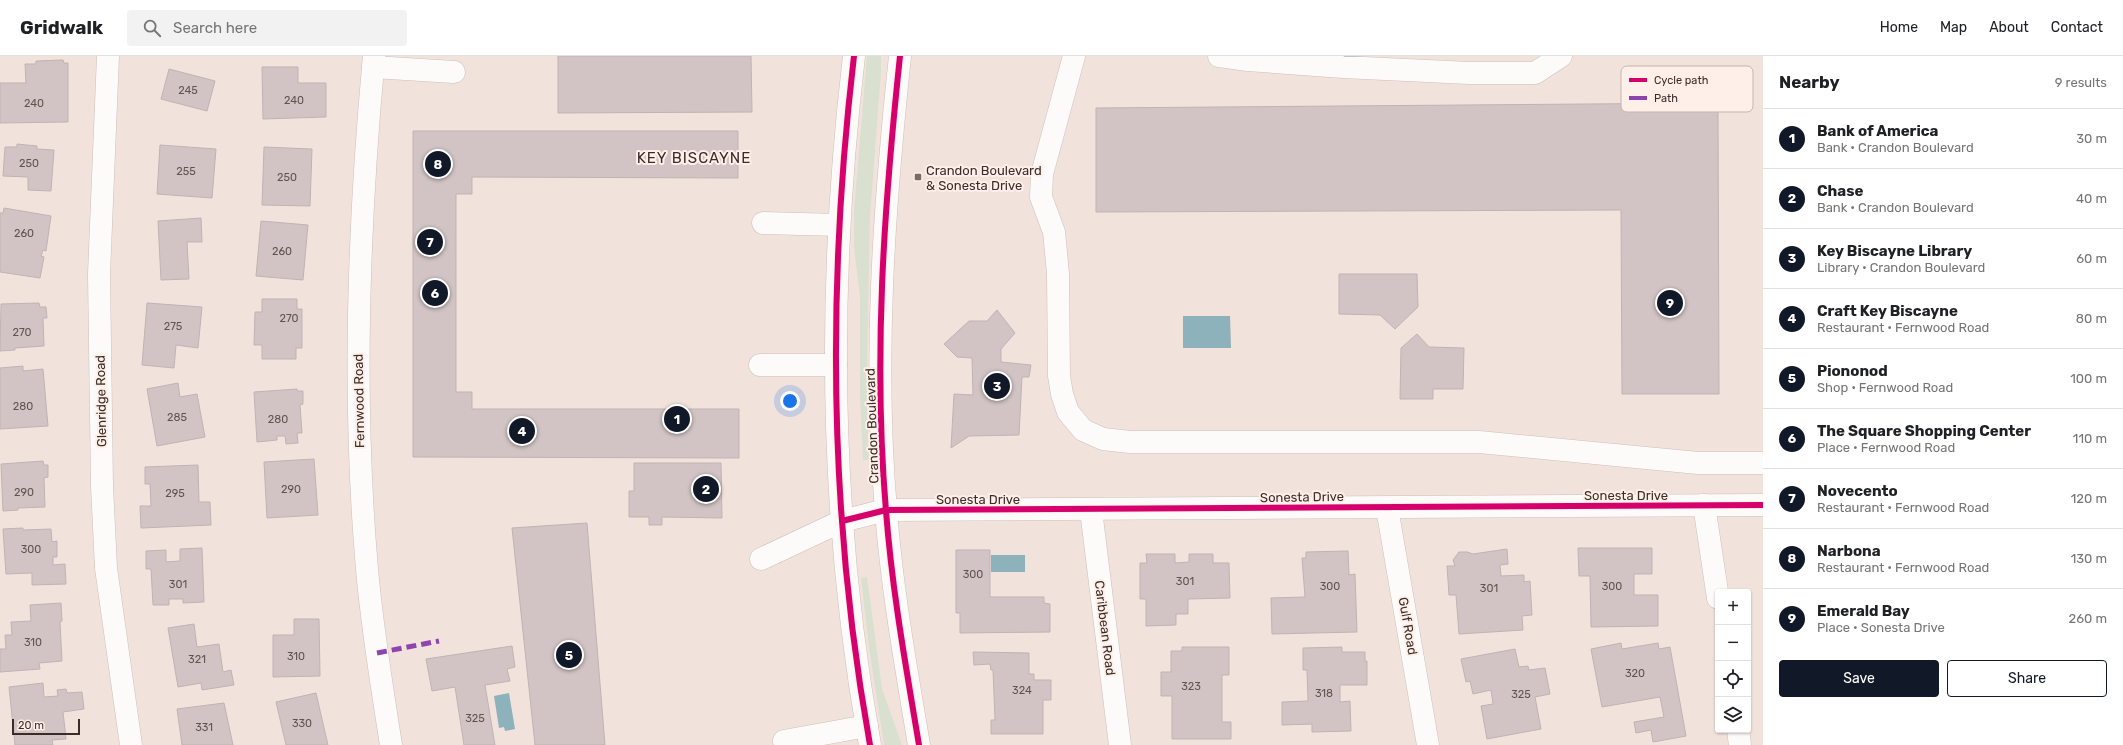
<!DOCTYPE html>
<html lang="en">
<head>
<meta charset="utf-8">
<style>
	:root { --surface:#fff; --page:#f2f2f2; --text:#202124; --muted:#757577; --line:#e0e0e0; --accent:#111827 }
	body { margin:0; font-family:Rubik,sans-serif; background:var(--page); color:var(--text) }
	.controls { position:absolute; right:12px; bottom:12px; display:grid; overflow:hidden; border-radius:4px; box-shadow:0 1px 3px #0004 }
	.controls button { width:36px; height:36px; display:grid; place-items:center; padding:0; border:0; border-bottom:1px solid var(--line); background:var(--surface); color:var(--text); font:20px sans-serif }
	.scale { position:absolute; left:12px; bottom:10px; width:68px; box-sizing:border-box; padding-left:4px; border:2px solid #3a2d28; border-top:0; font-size:11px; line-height:14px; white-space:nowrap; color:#3a2d28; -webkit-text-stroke:3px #feefe9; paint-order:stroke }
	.you { position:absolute; left:790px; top:345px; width:14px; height:14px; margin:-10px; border:3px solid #fff; border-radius:50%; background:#1a73e8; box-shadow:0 0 0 6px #1a73e833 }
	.badge { display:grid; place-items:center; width:26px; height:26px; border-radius:50%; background:var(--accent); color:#fff; font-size:13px; font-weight:700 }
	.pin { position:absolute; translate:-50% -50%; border:2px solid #fff; box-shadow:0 1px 4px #0006 }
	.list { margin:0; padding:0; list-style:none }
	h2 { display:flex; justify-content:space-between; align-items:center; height:52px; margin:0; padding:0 16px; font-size:17px }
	h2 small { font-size:13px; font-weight:400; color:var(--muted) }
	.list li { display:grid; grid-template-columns:26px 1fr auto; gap:12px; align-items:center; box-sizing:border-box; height:60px; padding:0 16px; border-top:1px solid var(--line) }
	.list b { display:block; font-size:15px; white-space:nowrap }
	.list p { margin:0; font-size:13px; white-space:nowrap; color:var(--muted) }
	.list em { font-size:13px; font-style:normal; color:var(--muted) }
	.actions { display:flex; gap:8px; padding:12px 16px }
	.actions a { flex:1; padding:9px 0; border:1px solid var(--accent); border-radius:4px; text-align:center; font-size:14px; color:var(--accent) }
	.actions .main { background:var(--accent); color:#fff }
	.icon { flex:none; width:22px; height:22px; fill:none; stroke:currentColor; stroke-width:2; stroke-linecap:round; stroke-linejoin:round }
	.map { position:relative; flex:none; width:1763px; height:689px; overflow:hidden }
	header { display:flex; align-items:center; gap:24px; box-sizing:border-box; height:56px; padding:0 20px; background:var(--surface); border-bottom:1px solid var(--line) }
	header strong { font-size:19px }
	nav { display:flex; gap:22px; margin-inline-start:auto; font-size:14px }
	.search { width:280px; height:36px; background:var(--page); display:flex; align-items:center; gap:10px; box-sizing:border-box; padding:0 14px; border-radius:4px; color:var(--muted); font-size:15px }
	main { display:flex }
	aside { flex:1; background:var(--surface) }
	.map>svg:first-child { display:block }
	.green { fill:#d9e0d0 }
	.water { fill:#8eb2bb }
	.building { fill:#d2c4c4; stroke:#c0b3b3 }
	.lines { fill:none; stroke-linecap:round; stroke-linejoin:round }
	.minor-casing { stroke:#cdbfba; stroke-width:23 }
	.major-casing { stroke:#cdbfba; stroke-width:23 }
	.minor { stroke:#fdfbfa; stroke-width:22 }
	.major { stroke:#fdfbfa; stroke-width:22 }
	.quiet { stroke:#8e44ad; stroke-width:5; stroke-dasharray:10 5; stroke-linecap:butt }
	.cycleway-casing { stroke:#feefe9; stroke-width:8 }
	.cycleway { stroke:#d6006c; stroke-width:6 }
	.poi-dot { fill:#7a6c67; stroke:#feefe9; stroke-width:1.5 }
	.labels { text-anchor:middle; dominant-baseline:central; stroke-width:4; stroke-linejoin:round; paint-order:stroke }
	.number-label { font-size:11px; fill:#60534f }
	.poi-label { font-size:13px; fill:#3a2d28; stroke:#feefe9; text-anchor:start }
	.street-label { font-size:13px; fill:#3a2d28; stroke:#feefe9 }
	.quarter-label { font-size:15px; letter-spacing:1px; fill:#3a2d28; stroke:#feefe9 }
	.key { fill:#feefe9; stroke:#c3b5af; stroke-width:1 }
	.key-label { font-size:11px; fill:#3a2d28 }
</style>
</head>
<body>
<header>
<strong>Gridwalk</strong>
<div class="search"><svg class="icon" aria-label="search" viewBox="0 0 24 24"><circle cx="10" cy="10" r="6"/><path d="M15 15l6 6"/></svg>Search here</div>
<nav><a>Home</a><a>Map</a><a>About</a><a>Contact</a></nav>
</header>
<main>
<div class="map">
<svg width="1763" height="689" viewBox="0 0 1763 689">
	<rect width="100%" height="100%" fill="#f2e2dc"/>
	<g class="green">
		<polygon points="867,0 881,0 881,15 870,161 867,314 869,404 863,404 860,340 860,241 854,191 854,153"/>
		<polygon points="867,521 882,633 902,689 884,689 869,592 861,522"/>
	</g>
	<g class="water">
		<polygon points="1183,260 1230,260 1231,292 1183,292"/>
		<rect x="991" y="499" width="34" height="17"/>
		<polygon points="509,637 515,673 505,675 504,671 499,672 494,640"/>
	</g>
	<g class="building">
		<polygon points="558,0 751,0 752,56 558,57"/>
		<polygon points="63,4 64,7 68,7 68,66 0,67 0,27 26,27 25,8 36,8 36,5"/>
		<polygon points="262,11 298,11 298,27 326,27 326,61 263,63"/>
		<polygon points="169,13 215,25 207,55 161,43"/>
		<polygon points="1710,47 1718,55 1719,338 1622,338 1621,154 1096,156 1096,52"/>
		<polygon points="413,75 738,75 738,122 472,121 472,138 456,138 456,336 472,336 472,353 739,353 739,402 413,401"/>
		<polygon points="17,88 37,90 37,93 54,94 51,135 28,134 28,121 3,120 5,91 17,91"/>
		<polygon points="160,89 216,93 212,142 157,138"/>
		<polygon points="264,91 312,93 310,150 262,149"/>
		<polygon points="4,152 51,160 46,195 43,194 41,200 44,201 40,222 0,216 0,157 3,157"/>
		<polygon points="201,162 202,186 187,186 189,223 161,224 158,165"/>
		<polygon points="261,165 308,169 303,224 256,220"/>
		<polygon points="1339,218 1417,218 1418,251 1395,273 1380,259 1339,258"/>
		<polygon points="262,243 297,243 297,253 302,253 302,292 296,292 296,303 262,303 262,289 254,289 255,256 262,256"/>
		<polygon points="39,247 40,251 46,251 47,262 43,262 44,290 15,292 15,294 0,295 1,248"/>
		<polygon points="147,247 202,251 198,292 176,289 174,312 142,309"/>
		<polygon points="997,254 1015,277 1001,293 1001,306 1031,309 1029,321 1022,321 1019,379 969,380 951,392 954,338 973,339 972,302 957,301 944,288 969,265 987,265"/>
		<polygon points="1417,278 1429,291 1464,292 1463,333 1433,333 1433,343 1400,343 1401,292"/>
		<polygon points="23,310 23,315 43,313 48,370 0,373 0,312"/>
		<polygon points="178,327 180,341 197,338 205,381 157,390 147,333"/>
		<polygon points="297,333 297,335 303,335 303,348 300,349 302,377 297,377 298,387 286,388 285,380 277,380 277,384 257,386 254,336"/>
		<polygon points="314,403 318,459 267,462 264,406"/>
		<polygon points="43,405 44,409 48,409 48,421 44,422 45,451 18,452 18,454 3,455 1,408"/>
		<polygon points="634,407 721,407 722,462 662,461 662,469 649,469 649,461 629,461 629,435 634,435"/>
		<polygon points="198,409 199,446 210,446 211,469 141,472 140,450 151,450 150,428 145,428 145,411"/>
		<polygon points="587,467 605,689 535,689 512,472"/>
		<polygon points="23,472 23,474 51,473 52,486 57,485 57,501 53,501 53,509 65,508 66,528 32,529 32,517 6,518 3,473"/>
		<polygon points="202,492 204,546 183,547 183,543 169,543 169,549 153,549 151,513 146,513 146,495 166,494 166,506 180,505 180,493"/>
		<polygon points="1578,492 1652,492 1652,518 1634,518 1634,539 1658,539 1658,570 1591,571 1590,520 1579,520"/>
		<polygon points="1507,493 1508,508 1500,509 1501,520 1524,519 1524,526 1530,525 1532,559 1522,560 1523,574 1459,578 1456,539 1449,539 1447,510 1455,510 1453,504 1459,496 1467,496 1473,498"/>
		<polygon points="956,494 990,494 990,541 1044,541 1044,547 1050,548 1050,576 960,577 960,557 956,557"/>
		<polygon points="1348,495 1349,519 1355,518 1357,576 1272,578 1271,542 1305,541 1302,502 1306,502 1306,496"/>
		<polygon points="1146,498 1175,498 1175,507 1189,506 1189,498 1213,498 1213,507 1229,507 1230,542 1188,543 1188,558 1176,558 1176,569 1146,570 1146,543 1140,543 1140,507 1147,507"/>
		<polygon points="61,547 62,565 60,566 62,605 39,607 40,613 0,616 0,593 6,593 5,579 12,579 11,566 31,565 30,549"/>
		<polygon points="294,563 319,563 320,620 273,621 273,579 294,579"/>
		<polygon points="194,568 197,591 219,588 223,616 231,614 234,629 202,634 201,627 178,631 168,572"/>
		<polygon points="1621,587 1622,593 1658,587 1659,593 1670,591 1686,680 1653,686 1651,674 1636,677 1634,666 1664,661 1660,641 1602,651 1591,593"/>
		<polygon points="512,590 515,611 507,613 510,625 485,629 495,689 464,689 455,631 432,635 426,603"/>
		<polygon points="1182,591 1229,591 1229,619 1222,619 1222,666 1231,666 1231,683 1172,683 1172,640 1161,640 1161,616 1171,616 1171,595 1182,595"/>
		<polygon points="1342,591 1342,596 1365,596 1365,605 1367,605 1367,629 1340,629 1340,646 1350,645 1351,675 1312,676 1312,668 1282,669 1282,646 1308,645 1307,614 1303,614 1303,592"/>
		<polygon points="1515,593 1519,611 1528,610 1529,614 1545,612 1550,638 1535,641 1541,673 1487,683 1481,650 1493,648 1491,634 1473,638 1470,625 1466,626 1461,603"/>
		<polygon points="973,596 1029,597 1029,618 1034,618 1034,624 1051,624 1051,644 1043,644 1043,678 991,678 991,664 995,664 993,614 991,614 990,608 974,609"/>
		<polygon points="43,627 44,641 58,640 57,634 66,633 67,637 82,636 84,653 63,656 66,683 52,684 53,689 15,689 9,631"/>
		<polygon points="316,637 328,689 286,689 276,646"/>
		<polygon points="224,647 233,689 182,689 177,653"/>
	</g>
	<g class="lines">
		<g class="minor-casing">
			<g id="minor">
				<polyline points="108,0 99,218 102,430 106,512 131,689"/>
				<path d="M374 0C358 171 352 342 367 513 372 572 382 631 391 689"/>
				<polyline points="1074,0 1042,118 1041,141 1054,176 1058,217 1059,320 1062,338 1068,356 1083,374 1103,383 1130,386 1479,386 1698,407 1763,407"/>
				<polyline points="1219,0 1248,4 1343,11 1469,17 1535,17 1561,0"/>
				<polyline points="373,11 454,16"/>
				<polyline points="763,167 839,169"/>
				<polyline points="760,309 836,309"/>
				<polyline points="1704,449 1718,542"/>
				<polyline points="1387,452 1428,689"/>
				<polyline points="1091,454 1120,689"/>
				<polyline points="761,503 842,465 886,454 1763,449"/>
				<polyline points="1738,674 1740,689"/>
				<polyline points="784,685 867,670"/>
			</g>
		</g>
		<g class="major-casing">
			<g id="major">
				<path d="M854 0C827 229 829 462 870 689"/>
				<path d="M900 0C884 151 873 303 886 455 892 534 906 611 919 689"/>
			</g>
		</g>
		<use href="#minor" class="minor"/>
		<use href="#major" class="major"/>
		<polyline class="quiet" points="377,597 439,585"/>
		<g class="cycleway-casing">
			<g id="cycleway">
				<path d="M854 0C827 229 829 462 870 689"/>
				<path d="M900 0C884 151 873 303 886 455 892 534 906 611 919 689"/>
				<polyline points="842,465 886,454 1763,449"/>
			</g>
		</g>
		<use href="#cycleway" class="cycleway"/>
	</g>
	<rect class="poi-dot" x="914" y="117" width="8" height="8" rx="2"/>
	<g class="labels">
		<g class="number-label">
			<text x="188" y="34">245</text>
			<text x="294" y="44">240</text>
			<text x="34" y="47">240</text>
			<text x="29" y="107">250</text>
			<text x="186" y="115">255</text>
			<text x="287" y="121">250</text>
			<text x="24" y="177">260</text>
			<text x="282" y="195">260</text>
			<text x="289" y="262">270</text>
			<text x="173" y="270">275</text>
			<text x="22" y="276">270</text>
			<text x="23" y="350">280</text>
			<text x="177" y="361">285</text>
			<text x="278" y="363">280</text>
			<text x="291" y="433">290</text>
			<text x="24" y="436">290</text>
			<text x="175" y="437">295</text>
			<text x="31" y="493">300</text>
			<text x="973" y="518">300</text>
			<text x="1185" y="525">301</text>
			<text x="178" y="528">301</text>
			<text x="1330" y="530">300</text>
			<text x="1612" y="530">300</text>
			<text x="1489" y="532">301</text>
			<text x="33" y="586">310</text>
			<text x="296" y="600">310</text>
			<text x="197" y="603">321</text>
			<text x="1635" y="617">320</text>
			<text x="1191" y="630">323</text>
			<text x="1022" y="634">324</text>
			<text x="1324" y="637">318</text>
			<text x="1521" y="638">325</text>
			<text x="475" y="662">325</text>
			<text x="302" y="667">330</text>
			<text x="204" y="671">331</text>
		</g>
		<g class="poi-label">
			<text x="926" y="114">Crandon Boulevard<tspan x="926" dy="15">&amp; Sonesta Drive</tspan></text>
		</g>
		<g class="street-label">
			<text transform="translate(101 345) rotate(-91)">Glenridge Road</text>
			<text transform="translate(359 345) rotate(-91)">Fernwood Road</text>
			<text transform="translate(872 370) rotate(-92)">Crandon Boulevard</text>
			<text x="1626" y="439">Sonesta Drive</text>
			<text transform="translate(1302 441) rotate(-1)">Sonesta Drive</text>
			<text x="978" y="443">Sonesta Drive</text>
			<text transform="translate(1408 570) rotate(80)">Gulf Road</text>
			<text transform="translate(1105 572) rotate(83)">Caribbean Road</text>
		</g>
		<g class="quarter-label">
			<text x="694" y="102">KEY BISCAYNE</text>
		</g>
	</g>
	<rect x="1621" y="10" width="132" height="46" rx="6" class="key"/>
	<rect x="1629" y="22" width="18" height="4" fill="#d6006c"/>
	<rect x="1629" y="40" width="18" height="4" fill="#8e44ad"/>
	<g class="key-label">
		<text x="1654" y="28">Cycle path</text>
		<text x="1654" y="46">Path</text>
	</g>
</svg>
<div class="controls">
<button>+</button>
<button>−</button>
<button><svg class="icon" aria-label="locate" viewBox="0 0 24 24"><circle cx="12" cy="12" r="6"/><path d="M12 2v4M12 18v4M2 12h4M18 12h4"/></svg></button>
<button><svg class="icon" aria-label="layers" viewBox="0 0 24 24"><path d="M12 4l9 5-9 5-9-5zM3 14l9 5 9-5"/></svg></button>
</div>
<div class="scale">20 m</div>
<div class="you"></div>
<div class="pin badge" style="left:677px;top:363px">1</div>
<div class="pin badge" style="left:706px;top:433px">2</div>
<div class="pin badge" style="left:997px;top:330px">3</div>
<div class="pin badge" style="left:522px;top:375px">4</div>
<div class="pin badge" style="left:569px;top:599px">5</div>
<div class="pin badge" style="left:435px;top:237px">6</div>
<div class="pin badge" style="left:430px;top:186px">7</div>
<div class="pin badge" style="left:438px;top:108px">8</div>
<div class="pin badge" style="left:1670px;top:247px">9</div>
</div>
<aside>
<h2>Nearby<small>9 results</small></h2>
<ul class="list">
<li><span class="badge">1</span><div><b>Bank of America</b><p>Bank · Crandon Boulevard</p></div><em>30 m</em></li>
<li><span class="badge">2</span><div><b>Chase</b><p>Bank · Crandon Boulevard</p></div><em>40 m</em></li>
<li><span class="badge">3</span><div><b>Key Biscayne Library</b><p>Library · Crandon Boulevard</p></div><em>60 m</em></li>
<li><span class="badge">4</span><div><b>Craft Key Biscayne</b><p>Restaurant · Fernwood Road</p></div><em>80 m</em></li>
<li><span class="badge">5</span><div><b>Piononod</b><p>Shop · Fernwood Road</p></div><em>100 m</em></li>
<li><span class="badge">6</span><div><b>The Square Shopping Center</b><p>Place · Fernwood Road</p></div><em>110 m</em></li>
<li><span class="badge">7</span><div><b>Novecento</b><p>Restaurant · Fernwood Road</p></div><em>120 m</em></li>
<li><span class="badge">8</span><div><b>Narbona</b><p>Restaurant · Fernwood Road</p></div><em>130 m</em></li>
<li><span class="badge">9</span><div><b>Emerald Bay</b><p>Place · Sonesta Drive</p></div><em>260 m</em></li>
</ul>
<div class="actions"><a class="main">Save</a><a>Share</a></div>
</aside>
</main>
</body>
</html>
